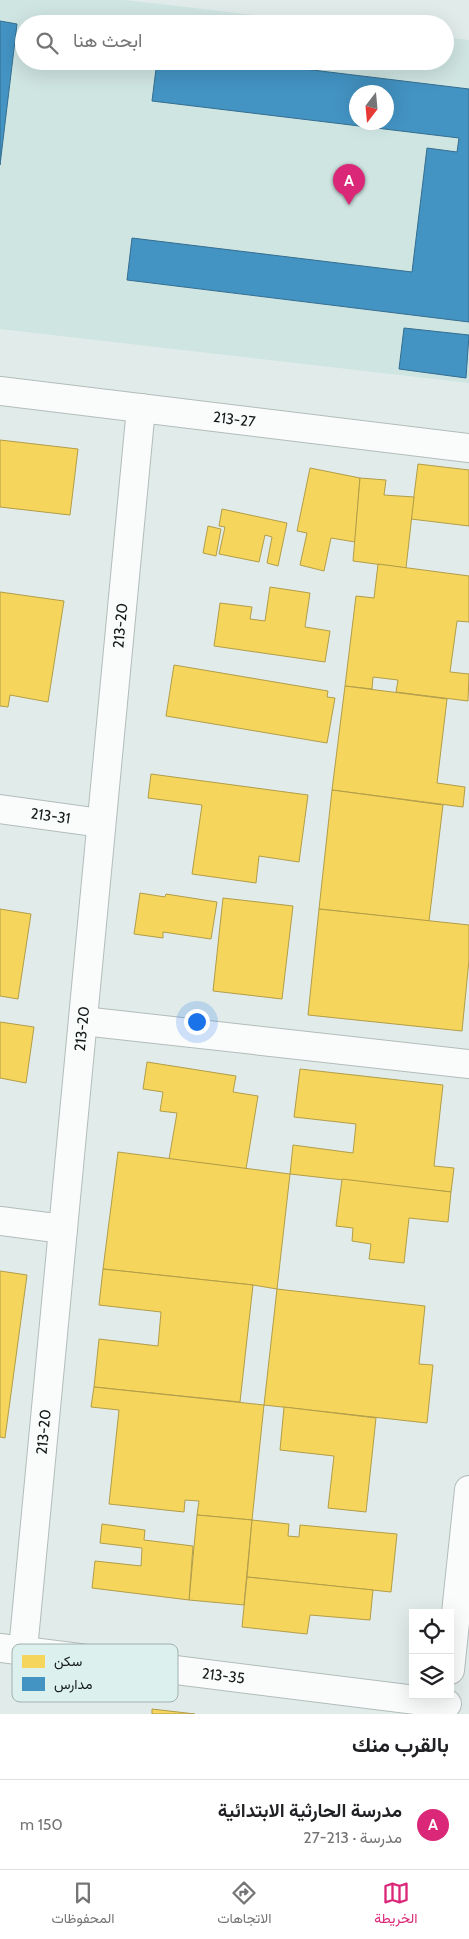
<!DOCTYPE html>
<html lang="ar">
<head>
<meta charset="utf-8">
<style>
	:root { --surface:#fff; --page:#f2f2f2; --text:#202124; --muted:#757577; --line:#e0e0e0; --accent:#db2777 }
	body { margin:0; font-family:Cabin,Vazirmatn,sans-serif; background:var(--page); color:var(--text); direction:rtl }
	.controls { position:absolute; right:15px; bottom:15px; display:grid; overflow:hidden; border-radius:0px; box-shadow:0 5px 20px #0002 }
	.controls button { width:45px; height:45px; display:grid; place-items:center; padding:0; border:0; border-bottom:1px solid var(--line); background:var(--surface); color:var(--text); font:25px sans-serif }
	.compass { position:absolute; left:349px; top:85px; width:45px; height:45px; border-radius:50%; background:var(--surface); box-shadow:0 5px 20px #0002; rotate:196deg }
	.you { position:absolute; left:196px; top:1021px; width:18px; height:18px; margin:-12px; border:4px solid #fff; border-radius:50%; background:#1a73e8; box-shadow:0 0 0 8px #1a73e833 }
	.badge { display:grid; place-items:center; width:32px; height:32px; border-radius:50%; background:var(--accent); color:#fff; font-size:16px; font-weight:700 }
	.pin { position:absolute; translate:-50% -41px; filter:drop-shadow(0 1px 2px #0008) }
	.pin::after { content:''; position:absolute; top:26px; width:18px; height:15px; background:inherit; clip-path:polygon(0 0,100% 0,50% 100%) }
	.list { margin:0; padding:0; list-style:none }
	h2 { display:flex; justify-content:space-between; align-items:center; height:65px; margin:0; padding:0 20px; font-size:21px }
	h2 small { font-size:16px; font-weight:400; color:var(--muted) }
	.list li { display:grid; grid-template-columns:32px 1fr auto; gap:15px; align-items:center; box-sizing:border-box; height:90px; padding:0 20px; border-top:1px solid var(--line) }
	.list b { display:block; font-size:19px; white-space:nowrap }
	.list p { margin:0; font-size:16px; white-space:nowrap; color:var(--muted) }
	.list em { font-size:16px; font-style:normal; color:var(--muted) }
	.icon { flex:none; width:28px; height:28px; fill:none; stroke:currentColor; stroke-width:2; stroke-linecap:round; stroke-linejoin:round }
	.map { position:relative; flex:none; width:469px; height:1714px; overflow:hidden; direction:ltr }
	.search { position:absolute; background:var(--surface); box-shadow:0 5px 20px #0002; left:15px; right:15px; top:15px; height:55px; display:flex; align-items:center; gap:12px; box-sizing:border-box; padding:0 18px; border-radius:28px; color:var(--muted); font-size:19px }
	.sheet { height:155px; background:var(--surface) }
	nav { display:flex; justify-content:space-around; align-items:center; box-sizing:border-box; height:70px; border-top:1px solid var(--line); background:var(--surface); font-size:14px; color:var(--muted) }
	nav a { display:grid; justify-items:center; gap:2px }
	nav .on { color:var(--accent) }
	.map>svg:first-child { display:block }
	.built { fill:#cfe5e2; fill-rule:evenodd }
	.homes { fill:#f6d55c; stroke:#b29d48 }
	.schools { fill:#4393c3; stroke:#346e90; fill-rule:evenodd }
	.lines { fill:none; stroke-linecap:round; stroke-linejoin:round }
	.street-casing { stroke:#b2bcba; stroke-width:30 }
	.street { stroke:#fafcfc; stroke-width:28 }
	.labels { text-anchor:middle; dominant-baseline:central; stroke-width:5; stroke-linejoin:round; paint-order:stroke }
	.street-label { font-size:15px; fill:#121918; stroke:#dcf1ee }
	.key { fill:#dcf1ee; stroke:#9fb0ae; stroke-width:1 }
	.key-label { font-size:14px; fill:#121918 }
</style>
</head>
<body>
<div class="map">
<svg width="469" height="1714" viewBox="0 0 469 1714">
	<rect width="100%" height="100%" fill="#e1ecea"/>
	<path class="built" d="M0 0H126L332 24H24V61H445V37L469 40V383L0 329ZM356 92H386V122H356Z"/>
	<g class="homes">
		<polygon points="0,440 78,449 70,515 0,507"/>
		<polygon points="418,464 469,470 469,526 411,519"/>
		<polygon points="310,468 360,478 355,542 331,538 324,571 300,565 307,533 297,531"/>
		<polygon points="360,478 386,480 384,495 414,497 406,568 353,561"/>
		<polygon points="222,509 287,523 278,566 267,563 272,537 265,535 259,562 219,554 225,527 219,526"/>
		<polygon points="208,526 221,529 216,556 203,553"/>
		<polygon points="378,564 469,576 469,622 457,621 450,672 469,674 468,701 396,692 398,680 373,677 372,689 345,686 356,596 374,598"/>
		<polygon points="270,587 310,593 305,627 330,631 325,662 214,646 220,603 252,607 250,619 265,621"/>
		<polygon points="0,592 64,601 48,702 10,695 8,707 0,706"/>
		<polygon points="174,665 328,691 327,697 335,698 327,743 166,716"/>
		<polygon points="345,686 447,699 437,783 465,787 463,807 332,790"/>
		<polygon points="151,774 308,795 299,862 259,856 256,883 192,874 202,805 148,798"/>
		<polygon points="332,790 443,805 429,921 319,909"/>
		<polygon points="140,893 165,897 166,894 217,902 211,939 163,932 163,938 134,934"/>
		<polygon points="223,898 293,906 282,999 213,991"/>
		<polygon points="0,909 31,914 18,999 0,996"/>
		<polygon points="319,909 469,925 469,960 462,1031 308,1015"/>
		<polygon points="0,1022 34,1027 26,1083 0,1078"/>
		<polygon points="147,1062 236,1076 233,1092 258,1096 246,1169 169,1159 177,1113 160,1111 163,1092 143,1089"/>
		<polygon points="300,1069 443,1085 434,1166 454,1168 451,1192 290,1174 293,1145 353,1153 356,1124 294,1117"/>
		<polygon points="118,1152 290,1174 277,1289 253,1285 103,1269"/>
		<polygon points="342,1179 451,1192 448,1222 409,1218 404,1263 369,1259 371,1244 352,1241 353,1228 336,1226"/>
		<polygon points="103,1269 253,1285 240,1402 94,1387 99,1339 158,1346 161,1312 99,1305"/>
		<polygon points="0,1271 27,1275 5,1438 0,1437"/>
		<polygon points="277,1289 425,1306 419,1364 433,1365 427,1423 264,1405"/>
		<polygon points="94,1387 264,1405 252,1520 197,1515 199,1501 185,1500 184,1512 109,1504 119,1410 91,1407"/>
		<polygon points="284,1407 376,1418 366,1512 328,1508 334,1456 280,1450"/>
		<polygon points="197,1515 252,1520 244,1605 189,1600"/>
		<polygon points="252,1520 289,1524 288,1536 299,1537 300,1525 397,1534 391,1592 247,1577"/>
		<polygon points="102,1524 145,1530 144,1540 193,1546 189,1600 92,1588 95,1561 141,1566 142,1548 100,1543"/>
		<polygon points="247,1577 373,1590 370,1620 310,1615 307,1634 242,1627"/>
		<polygon points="152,1709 195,1714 152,1714"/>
	</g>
	<g class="schools">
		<polygon points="0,21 17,24 0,165"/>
		<path d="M157 61H238L469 89V322L127 280 132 238 412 272 427 148 457 152 459 138 152 101ZM356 92H386V122H356Z"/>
		<polygon points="404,328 469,335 466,378 399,369"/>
	</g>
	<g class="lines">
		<g class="street-casing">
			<g id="street">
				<path id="s1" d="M0 391 469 448"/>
				<path id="s2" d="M0 809 101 823"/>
				<polyline points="83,1021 469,1064"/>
				<polyline points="0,1221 63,1229"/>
				<path id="s3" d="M0 1648 447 1704"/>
				<path id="s4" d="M23 1650 141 408"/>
				<polyline points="450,1670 469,1490"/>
			</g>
		</g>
		<use href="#street" class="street"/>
	</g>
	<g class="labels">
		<g class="street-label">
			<text stroke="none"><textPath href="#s1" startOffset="236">213-27</textPath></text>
			<text stroke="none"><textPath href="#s4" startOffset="1029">213-20</textPath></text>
			<text stroke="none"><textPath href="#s2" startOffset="51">213-31</textPath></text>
			<text stroke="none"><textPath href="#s4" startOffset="624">213-20</textPath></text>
			<text stroke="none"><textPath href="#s4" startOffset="219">213-20</textPath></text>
			<text stroke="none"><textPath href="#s3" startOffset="225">213-35</textPath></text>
		</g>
	</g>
	<rect x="12" y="1644" width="166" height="58" rx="8" class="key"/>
	<rect x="22" y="1655" width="23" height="13" fill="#f6d55c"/>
	<rect x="22" y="1677" width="23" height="14" fill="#4393c3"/>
	<g class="key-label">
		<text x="54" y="1666">سكن</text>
		<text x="54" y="1689">مدارس</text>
	</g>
</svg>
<div class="controls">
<button><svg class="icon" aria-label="locate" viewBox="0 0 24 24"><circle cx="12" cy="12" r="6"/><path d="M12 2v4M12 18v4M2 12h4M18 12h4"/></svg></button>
<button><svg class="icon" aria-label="layers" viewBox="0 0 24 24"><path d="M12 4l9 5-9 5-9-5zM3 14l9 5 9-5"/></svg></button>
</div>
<svg class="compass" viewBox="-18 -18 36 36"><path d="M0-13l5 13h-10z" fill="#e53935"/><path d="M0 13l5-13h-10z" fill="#757577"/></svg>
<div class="you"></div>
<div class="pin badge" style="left:349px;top:205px">A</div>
<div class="search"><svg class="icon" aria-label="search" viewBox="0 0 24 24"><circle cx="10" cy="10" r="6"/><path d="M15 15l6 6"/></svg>ابحث هنا</div>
</div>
<section class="sheet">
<h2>بالقرب منك<small></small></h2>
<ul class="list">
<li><span class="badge">A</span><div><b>مدرسة الحارثية الابتدائية</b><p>مدرسة · 213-27</p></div><em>150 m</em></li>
</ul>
</section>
<nav>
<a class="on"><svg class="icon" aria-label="map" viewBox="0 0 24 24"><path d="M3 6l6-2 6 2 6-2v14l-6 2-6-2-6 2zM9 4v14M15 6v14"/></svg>الخريطة</a>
<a><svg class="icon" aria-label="directions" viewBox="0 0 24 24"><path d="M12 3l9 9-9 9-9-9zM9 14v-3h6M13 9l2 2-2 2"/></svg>الاتجاهات</a>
<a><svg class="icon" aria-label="saved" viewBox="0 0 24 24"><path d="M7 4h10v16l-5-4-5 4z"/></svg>المحفوظات</a>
</nav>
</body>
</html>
